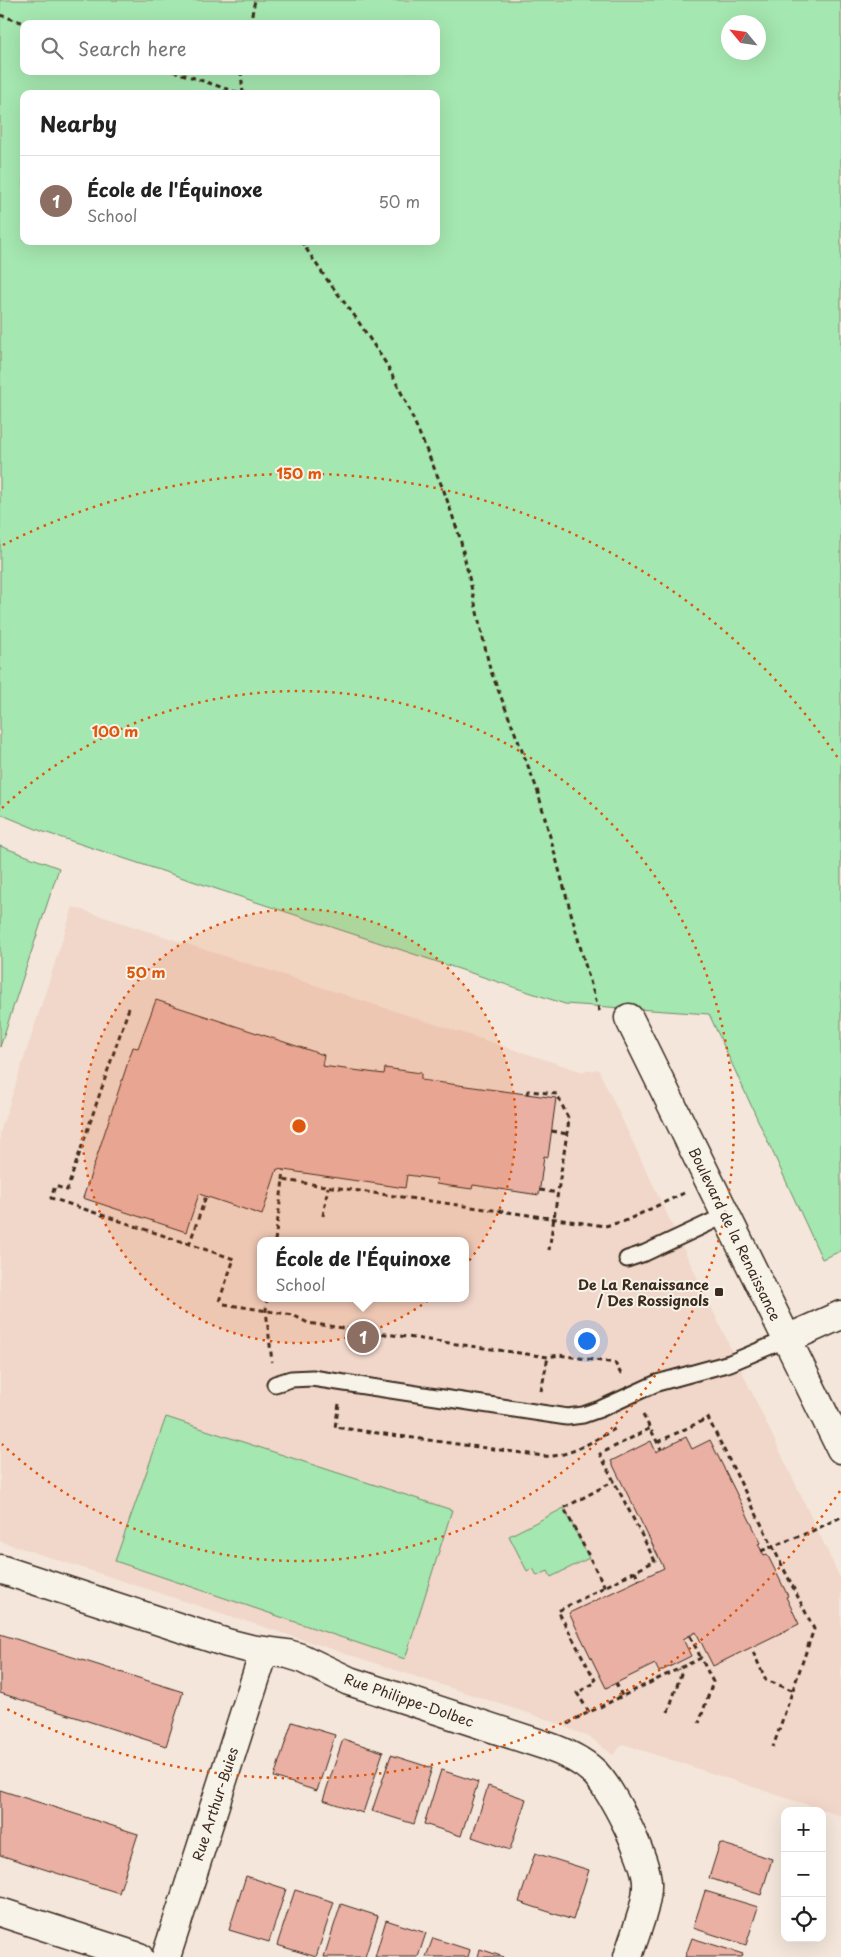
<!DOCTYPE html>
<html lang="en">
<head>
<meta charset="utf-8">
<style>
	:root { --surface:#fff; --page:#f2f2f2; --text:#222; --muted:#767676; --line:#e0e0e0; --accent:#7c3aed }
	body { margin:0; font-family:"Playpen Sans",sans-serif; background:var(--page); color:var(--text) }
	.controls { position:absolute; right:15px; bottom:15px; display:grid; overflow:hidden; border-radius:10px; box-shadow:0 5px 20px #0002 }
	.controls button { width:45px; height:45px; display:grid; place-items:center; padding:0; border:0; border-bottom:1px solid var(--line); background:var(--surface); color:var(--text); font:25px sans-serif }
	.compass { position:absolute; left:721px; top:15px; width:45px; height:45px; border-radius:50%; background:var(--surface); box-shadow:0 5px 20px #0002; rotate:299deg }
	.you { position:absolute; left:586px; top:1340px; width:18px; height:18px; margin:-12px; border:4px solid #fff; border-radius:50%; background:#1a73e8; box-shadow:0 0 0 8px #1a73e833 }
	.badge { display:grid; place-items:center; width:32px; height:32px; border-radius:50%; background:var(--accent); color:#fff; font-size:16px; font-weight:700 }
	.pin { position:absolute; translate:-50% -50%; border:2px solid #fff; box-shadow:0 1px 5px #0006 }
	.popup { position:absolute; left:257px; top:1237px; width:212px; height:65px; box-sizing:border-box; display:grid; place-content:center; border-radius:10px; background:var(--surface); filter:drop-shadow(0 1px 4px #0005); font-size:16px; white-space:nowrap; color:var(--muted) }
	.popup b { font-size:19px; color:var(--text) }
	.popup::after { content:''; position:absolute; left:50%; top:100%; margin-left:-10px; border:10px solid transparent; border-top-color:var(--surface) }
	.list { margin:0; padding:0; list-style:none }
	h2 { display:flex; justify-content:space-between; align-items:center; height:65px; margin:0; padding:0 20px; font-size:21px }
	h2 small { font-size:16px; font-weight:400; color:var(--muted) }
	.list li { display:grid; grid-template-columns:32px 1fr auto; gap:15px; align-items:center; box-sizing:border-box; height:90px; padding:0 20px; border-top:1px solid var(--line) }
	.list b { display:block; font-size:19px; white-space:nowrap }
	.list p { margin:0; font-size:16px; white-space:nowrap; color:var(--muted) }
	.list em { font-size:16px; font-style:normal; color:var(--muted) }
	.icon { flex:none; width:28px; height:28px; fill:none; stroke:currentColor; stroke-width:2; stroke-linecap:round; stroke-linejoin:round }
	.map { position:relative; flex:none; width:841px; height:1957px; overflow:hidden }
	.search { position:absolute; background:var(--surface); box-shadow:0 5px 20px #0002; left:20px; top:20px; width:420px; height:55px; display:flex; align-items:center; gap:12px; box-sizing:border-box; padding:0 18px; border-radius:10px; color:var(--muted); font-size:19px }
	.panel { position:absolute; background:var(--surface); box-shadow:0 5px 20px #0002; left:20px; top:90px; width:420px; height:155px; border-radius:10px }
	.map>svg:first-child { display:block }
	.built { fill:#f1d6ca; fill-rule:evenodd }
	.green { fill:#a5e7b0; stroke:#708867; fill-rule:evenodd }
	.building { fill:#eab0a3; stroke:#3b2a1e }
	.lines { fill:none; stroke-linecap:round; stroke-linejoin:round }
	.service-casing { stroke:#3b2a1e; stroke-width:19 }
	.minor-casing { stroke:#3b2a1e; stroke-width:31 }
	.tertiary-casing { stroke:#3b2a1e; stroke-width:31 }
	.path { stroke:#3b2a1e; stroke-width:3; stroke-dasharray:5 4; stroke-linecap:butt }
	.service { stroke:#f7f3e8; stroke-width:15 }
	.minor { stroke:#f7f3e8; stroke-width:28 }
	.tertiary { stroke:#f7f3e8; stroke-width:28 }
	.ring { fill:none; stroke:#df570d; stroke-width:2.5; stroke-dasharray:2.5 5 }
	.poi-dot { fill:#3b2a1e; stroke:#f7f3e8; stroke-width:2 }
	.labels { text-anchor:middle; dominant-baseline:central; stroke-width:4; stroke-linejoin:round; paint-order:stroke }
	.street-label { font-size:14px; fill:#3b2a1e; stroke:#f7f3e8 }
	.poi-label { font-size:14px; font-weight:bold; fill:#3b2a1e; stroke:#f7f3e8; text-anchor:end }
	.centre { fill:#df570d; stroke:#f7f3e8; stroke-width:2.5 }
	.ring-label { font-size:15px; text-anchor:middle; font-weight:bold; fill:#df570d; stroke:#f7f3e8; stroke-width:4; stroke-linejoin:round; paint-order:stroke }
</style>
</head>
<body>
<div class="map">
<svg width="841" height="1957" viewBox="0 0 841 1957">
	<rect width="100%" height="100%" fill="#f4e6da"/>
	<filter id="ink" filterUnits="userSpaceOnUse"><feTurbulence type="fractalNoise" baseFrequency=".02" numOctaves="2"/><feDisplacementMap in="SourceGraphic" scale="10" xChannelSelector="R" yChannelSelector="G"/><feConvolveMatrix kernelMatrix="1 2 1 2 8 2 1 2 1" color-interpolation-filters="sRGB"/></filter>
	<g filter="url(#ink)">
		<path class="built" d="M73 907 583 1072 598 1069 841 1580V1816L623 1744 613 1755 591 1738 549 1720 0 1541V1133ZM260 1241H466V1298H260Z"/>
		<g class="green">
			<path d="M0 0H841V1251L822 1259 709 1014 565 1004 41 831 0 814ZM728 22H758V52H728ZM24 24H436V71H24ZM24 94H436V241H24Z"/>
			<polygon points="0,846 59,868 0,1047"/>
			<polygon points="166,1417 452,1510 405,1659 115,1561"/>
			<polygon points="564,1508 589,1558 551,1577 548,1571 537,1576 533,1568 527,1571 509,1536"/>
		</g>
		<g class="building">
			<polygon points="156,1000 324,1055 322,1066 384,1074 385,1068 421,1073 421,1080 556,1098 548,1157 544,1156 539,1195 473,1185 472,1189 436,1184 437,1179 407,1175 405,1188 277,1169 262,1215 199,1194 186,1232 83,1198 133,1047 138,1048"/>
			<polygon points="686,1437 692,1449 710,1440 761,1543 758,1544 764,1555 767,1554 788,1596 786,1597 799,1624 713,1666 696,1632 683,1639 691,1656 659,1672 655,1664 606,1688 569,1613 664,1568 611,1461 651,1441 656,1452"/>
			<polygon points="0,1634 183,1692 166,1746 0,1693"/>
			<polygon points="292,1722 335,1735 317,1791 274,1777"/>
			<polygon points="343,1739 383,1752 363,1813 323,1800"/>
			<polygon points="391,1755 432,1768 414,1824 372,1811"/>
			<polygon points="441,1770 478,1782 461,1836 424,1824"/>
			<polygon points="488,1786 526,1799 510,1850 472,1837"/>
			<polygon points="0,1790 138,1834 119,1893 0,1855"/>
			<polygon points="720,1843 772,1859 761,1895 709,1878"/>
			<polygon points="535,1853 589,1870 573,1920 519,1902"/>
			<polygon points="246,1876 286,1889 269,1942 229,1930"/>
			<polygon points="295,1890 334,1902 316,1957 277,1945"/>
			<polygon points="705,1891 758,1907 746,1945 693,1928"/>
			<polygon points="341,1904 378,1916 365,1957 324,1957"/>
			<polygon points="386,1920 426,1933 418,1957 375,1957"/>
			<polygon points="433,1938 470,1950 468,1957 426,1957"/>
			<polygon points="692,1938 743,1954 742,1957 685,1957"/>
			<polygon points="480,1949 504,1957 478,1957"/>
		</g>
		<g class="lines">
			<g class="service-casing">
				<g id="service">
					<polyline points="627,1259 645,1253 726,1215"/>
					<polyline points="275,1384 291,1379 312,1378 567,1417 583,1415 600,1409 657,1383 730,1363 787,1339"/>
				</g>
			</g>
			<g class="minor-casing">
				<g id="minor">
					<path d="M0 1569 227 1643 251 1649 288 1654 301 1658 349 1681 547 1746C564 1752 580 1759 593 1771 611 1787 647 1860 647 1883 648 1906 634 1935 628 1957"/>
					<polyline points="0,1912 139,1957"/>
					<polyline points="166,1957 264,1652"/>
				</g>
			</g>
			<g class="tertiary-casing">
				<g id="tertiary">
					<polyline points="629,1018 841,1449"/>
					<polyline points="787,1339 841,1315"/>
				</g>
			</g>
			<g class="path">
				<polyline points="0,15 27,24"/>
				<polyline points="250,24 255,0"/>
				<polyline points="173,71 242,94"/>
				<polyline points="241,71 243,94"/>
				<polyline points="301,241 325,277 354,315 387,365 405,400 444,491 460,538 490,669 537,789 588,975 600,1013"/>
				<polyline points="129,1008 67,1190 55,1186 51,1198 234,1259 218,1304"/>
				<polyline points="527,1094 528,1091 557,1094 569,1120 549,1250"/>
				<polyline points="552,1131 567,1134"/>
				<polyline points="283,1180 284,1170"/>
				<polyline points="540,1190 558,1193"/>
				<polyline points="323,1216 328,1187"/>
				<polyline points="275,1241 283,1180 605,1226 625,1221 684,1193"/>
				<polyline points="189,1245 206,1196"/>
				<polyline points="267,1298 266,1310 272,1362"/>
				<polyline points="224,1304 293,1315 308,1323 548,1357 559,1355 615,1363 622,1376"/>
				<polyline points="541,1391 548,1357"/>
				<path d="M339 1404 335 1427 543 1456C569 1458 592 1441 615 1429"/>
				<polyline points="643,1415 661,1449"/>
				<polyline points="658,1442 708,1418 814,1629 773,1747"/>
				<polyline points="761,1551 810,1532 841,1517"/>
				<polyline points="635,1571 639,1580"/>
				<polyline points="605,1587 564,1508 614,1481"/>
				<polyline points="690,1636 701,1658"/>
				<polyline points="753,1652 766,1680 792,1690"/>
				<polyline points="616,1683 622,1696"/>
				<polyline points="589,1712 577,1693 596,1682 558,1611 655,1561 600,1454 651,1428"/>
				<polyline points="668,1712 681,1674 678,1669"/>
				<polyline points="568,1724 575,1719 701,1658 713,1682 699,1723"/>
			</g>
			<use href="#service" class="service"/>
			<use href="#minor" class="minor"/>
			<use href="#tertiary" class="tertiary"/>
		</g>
	</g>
	<circle cx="299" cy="1126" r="217" fill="#df570d" fill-opacity=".12"/>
	<g class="ring">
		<circle cx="299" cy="1126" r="217"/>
		<path d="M2 808A435 435 0 1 1 2 1444"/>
		<path d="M840 1491A652 652 0 0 1 3 1707M3 545A652 652 0 0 1 840 761"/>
	</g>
	<rect class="poi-dot" x="714" y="1287" width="10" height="10" rx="2.5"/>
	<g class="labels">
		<g class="street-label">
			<text transform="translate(735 1234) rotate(64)">Boulevard de la Renaissance</text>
			<text transform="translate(409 1700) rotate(19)">Rue Philippe-Dolbec</text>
			<text transform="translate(215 1804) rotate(-72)">Rue Arthur-Buies</text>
		</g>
		<g class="poi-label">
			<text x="709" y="1284">De La Renaissance<tspan x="709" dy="16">/ Des Rossignols</tspan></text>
		</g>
	</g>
	<circle cx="299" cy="1126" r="8" class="centre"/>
	<g class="ring-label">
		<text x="299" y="479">150 m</text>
		<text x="115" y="737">100 m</text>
		<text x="146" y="978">50 m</text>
	</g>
</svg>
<div class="controls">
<button>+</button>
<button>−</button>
<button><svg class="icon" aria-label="locate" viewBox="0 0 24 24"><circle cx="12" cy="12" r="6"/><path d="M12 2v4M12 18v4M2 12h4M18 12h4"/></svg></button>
</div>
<svg class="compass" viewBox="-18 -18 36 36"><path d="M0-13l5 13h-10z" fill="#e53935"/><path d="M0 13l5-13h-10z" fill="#767676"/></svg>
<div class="you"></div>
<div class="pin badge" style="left:363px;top:1337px;background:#8d6e63">1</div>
<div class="popup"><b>École de l'Équinoxe</b>School</div>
<div class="search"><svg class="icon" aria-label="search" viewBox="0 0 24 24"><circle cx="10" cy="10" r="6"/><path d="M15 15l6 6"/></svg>Search here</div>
<section class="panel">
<h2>Nearby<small></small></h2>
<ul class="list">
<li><span class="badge" style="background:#8d6e63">1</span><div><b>École de l'Équinoxe</b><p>School</p></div><em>50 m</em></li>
</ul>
</section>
</div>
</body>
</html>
